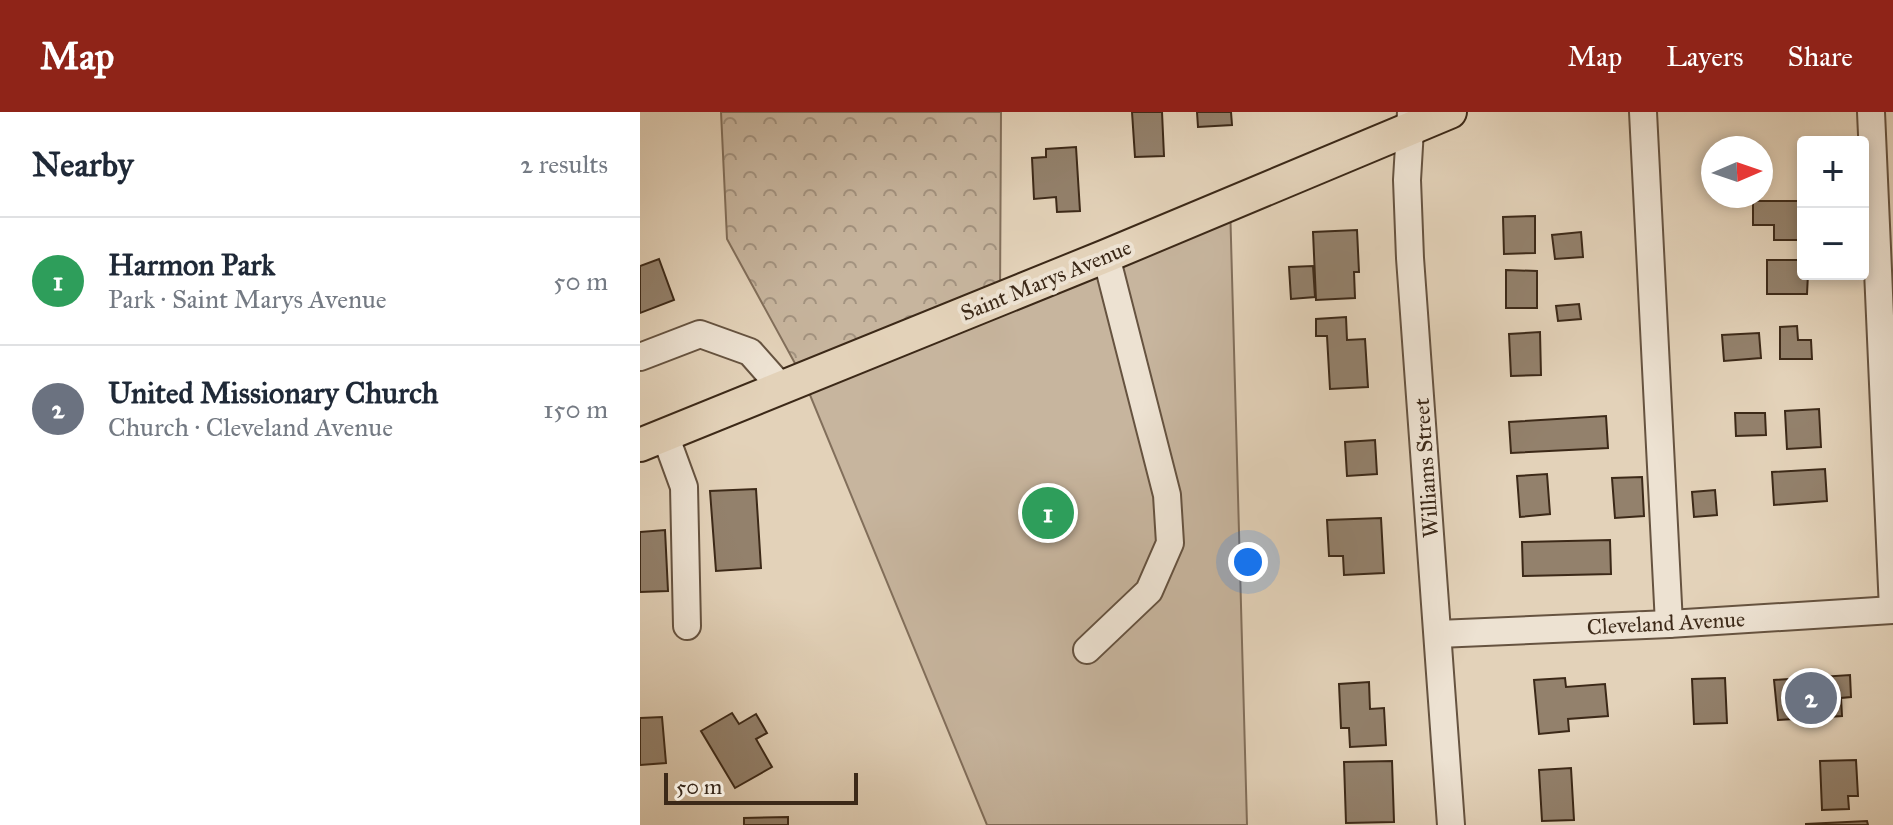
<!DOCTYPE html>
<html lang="en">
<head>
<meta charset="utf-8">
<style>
	:root { --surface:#fff; --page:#f2f2f3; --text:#1f2937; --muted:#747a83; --line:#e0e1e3; --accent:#8f2418 }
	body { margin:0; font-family:"IM FELL Great Primer",serif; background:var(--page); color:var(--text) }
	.controls { position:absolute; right:24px; top:24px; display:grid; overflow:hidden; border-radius:8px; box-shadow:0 4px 12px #0003 }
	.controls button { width:72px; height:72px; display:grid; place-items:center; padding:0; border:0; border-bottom:2px solid var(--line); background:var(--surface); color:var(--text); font:40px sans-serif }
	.compass { position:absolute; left:1061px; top:24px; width:72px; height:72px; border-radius:50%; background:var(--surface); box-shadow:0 4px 12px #0003; rotate:88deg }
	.scale { position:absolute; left:24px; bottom:20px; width:194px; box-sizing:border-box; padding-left:8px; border:4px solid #3c2918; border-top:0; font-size:22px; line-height:28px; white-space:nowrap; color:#3c2918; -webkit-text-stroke:6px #ede2d2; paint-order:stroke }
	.you { position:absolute; left:608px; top:450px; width:28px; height:28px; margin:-20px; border:6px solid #fff; border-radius:50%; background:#1a73e8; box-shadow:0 0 0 12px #1a73e833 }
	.badge { display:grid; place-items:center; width:52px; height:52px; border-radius:50%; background:var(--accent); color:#fff; font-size:26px; font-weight:700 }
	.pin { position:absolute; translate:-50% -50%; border:4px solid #fff; box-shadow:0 2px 8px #0006 }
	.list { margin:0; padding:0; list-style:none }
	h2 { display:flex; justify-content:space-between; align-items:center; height:104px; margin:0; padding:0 32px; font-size:34px }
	h2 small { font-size:26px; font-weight:400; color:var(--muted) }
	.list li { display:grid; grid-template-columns:52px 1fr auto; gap:24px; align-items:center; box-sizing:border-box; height:128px; padding:0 32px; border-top:2px solid var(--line) }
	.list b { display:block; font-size:30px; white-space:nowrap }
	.list p { margin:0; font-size:26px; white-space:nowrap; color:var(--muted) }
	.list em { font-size:26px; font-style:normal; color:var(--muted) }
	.map { position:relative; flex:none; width:1253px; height:713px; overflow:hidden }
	header { display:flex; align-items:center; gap:48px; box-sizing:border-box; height:112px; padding:0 40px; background:var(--accent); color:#fff }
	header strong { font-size:38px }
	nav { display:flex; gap:44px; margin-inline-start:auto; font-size:28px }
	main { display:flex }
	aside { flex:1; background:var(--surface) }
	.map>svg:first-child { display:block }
	.forest { fill:url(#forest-crowns); stroke:#826f5b; stroke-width:2 }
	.park { fill:#c7b59e; stroke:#826f5b; stroke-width:2 }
	.building { fill:#93816c; stroke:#3c2918; stroke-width:2 }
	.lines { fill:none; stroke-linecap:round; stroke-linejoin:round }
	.minor-casing { stroke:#665340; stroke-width:30 }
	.major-casing { stroke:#3c2918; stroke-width:36 }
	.minor { stroke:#ede2d2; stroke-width:26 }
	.major { stroke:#e3d2b9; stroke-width:32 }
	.labels { text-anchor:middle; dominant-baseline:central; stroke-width:8; stroke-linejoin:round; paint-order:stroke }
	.street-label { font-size:22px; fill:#3c2918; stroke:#ede2d2 }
</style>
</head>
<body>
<header>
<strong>Map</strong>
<nav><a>Map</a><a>Layers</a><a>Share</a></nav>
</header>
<main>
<aside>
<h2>Nearby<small>2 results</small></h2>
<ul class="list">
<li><span class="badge" style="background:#2e9e5b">1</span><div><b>Harmon Park</b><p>Park · Saint Marys Avenue</p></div><em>50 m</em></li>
<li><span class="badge" style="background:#6b7280">2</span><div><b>United Missionary Church</b><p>Church · Cleveland Avenue</p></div><em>150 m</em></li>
</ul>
</aside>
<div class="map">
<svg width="1253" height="713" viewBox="0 0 1253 713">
	<defs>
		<pattern id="forest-crowns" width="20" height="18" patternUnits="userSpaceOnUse" patternTransform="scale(2)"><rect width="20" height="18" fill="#c7b59e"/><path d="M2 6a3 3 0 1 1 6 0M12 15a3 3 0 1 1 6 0" fill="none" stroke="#a39380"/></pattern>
	</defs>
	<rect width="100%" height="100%" fill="#e3d2b9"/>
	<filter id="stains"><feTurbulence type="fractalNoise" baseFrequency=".0025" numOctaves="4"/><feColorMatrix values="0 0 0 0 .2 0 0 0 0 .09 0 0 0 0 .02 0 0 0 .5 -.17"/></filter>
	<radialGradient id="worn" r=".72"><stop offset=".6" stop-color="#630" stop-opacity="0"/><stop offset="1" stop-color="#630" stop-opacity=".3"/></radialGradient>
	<polygon class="forest" points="81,0 361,0 360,187 163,266 87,127"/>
	<polygon class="park" points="590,91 607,713 347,713 163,266"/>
	<g class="building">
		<polygon points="492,0 522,0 524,44 495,45"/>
		<polygon points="557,0 591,0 592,13 558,15"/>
		<polygon points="436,35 440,99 417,100 416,85 394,87 392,46 406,45 406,37"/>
		<polygon points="1113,89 1161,89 1161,128 1134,128 1134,113 1113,113"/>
		<polygon points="895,104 895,141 864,142 863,105"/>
		<polygon points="717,118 719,160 714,160 715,186 676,188 673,120"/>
		<polygon points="941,120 943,145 915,147 912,123"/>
		<polygon points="19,147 34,188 0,201 0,154"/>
		<polygon points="1127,148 1163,148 1163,162 1168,162 1167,182 1127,182"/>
		<polygon points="673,154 675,185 651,187 649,155"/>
		<polygon points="866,158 897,159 897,196 866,196"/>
		<polygon points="939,192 941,207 918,209 916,194"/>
		<polygon points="706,205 707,228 725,227 728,275 690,277 687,224 676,224 676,207"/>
		<polygon points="1157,214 1158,228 1171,228 1172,247 1140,247 1140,215"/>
		<polygon points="900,220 901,263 871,264 869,222"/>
		<polygon points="1119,221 1121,246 1084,249 1082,223"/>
		<polygon points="1179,297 1181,335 1147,337 1145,299"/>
		<polygon points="1095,301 1125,301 1126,323 1096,324"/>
		<polygon points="966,304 968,336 871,341 869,310"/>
		<polygon points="735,328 737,362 707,364 705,330"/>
		<polygon points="1185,357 1187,389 1134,393 1132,360"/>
		<polygon points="907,362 910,402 880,405 877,364"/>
		<polygon points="1002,365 1004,404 975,406 972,366"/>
		<polygon points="116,377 121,456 76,459 70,379"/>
		<polygon points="1075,378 1077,403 1054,405 1052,380"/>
		<polygon points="741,406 744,461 704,463 703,444 689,444 687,408"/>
		<polygon points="25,418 28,479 0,480 0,420"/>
		<polygon points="970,428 971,462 883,464 882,430"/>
		<polygon points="1210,563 1211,585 1201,586 1202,604 1138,608 1134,568"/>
		<polygon points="925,566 926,575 965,572 968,604 928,607 929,619 899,622 894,568"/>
		<polygon points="1085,566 1087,611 1054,612 1052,567"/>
		<polygon points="729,570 730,597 744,596 746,633 710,635 709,616 701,616 699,572"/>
		<polygon points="92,601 99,612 116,602 127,621 116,627 132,655 95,676 61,619"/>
		<polygon points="22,605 26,651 0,653 0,606"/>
		<polygon points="1216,648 1218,684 1208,684 1209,697 1182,698 1180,649"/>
		<polygon points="752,649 754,710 706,711 704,650"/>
		<polygon points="931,656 934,708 902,709 899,658"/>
		<polygon points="148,705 148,713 104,713 104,706"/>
		<polygon points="1227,709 1228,713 1166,713 1166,712"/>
	</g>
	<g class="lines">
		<g class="minor-casing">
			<g id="minor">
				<polyline points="771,0 767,68 770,146 811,713"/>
				<polyline points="1003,0 1029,512"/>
				<polyline points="1231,0 1253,498"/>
				<polyline points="0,245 60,222 110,240 141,275"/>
				<polyline points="25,323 44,375 47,514"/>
				<polyline points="798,522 1029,512 1253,498"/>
				<polyline points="447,538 509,479 530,431 527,383 466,144"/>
			</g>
		</g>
		<g class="major-casing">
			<polyline id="major" points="0,333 466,144 810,0"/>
		</g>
		<use href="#minor" class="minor"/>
		<use href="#major" class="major"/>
	</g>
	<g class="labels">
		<g class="street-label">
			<text transform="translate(406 168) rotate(-22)">Saint Marys Avenue</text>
			<text transform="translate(786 356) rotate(-94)">Williams Street</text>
			<text transform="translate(1026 511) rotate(-3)">Cleveland Avenue</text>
		</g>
	</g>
	<rect width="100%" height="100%" filter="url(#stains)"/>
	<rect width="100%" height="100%" fill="url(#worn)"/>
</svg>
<div class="controls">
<button>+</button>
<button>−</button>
</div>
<svg class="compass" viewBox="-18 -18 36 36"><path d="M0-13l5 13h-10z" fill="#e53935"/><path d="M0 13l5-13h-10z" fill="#747a83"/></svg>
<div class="scale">50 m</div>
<div class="you"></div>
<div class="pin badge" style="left:408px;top:401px;background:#2e9e5b">1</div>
<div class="pin badge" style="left:1171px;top:586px;background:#6b7280">2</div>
</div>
</main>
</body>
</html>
